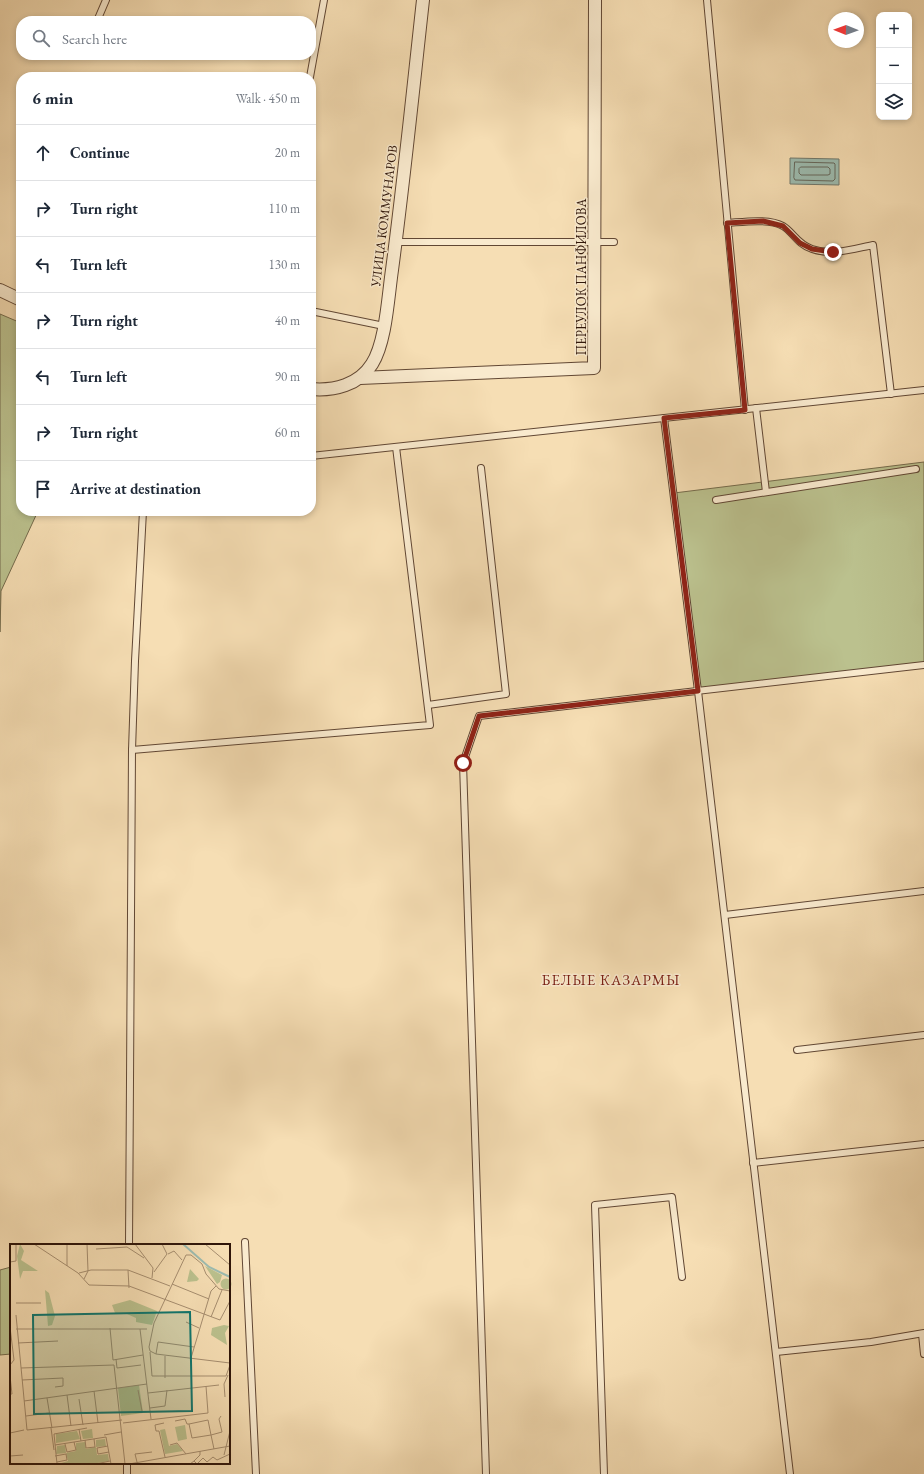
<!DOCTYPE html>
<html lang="en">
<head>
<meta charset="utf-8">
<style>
	:root { --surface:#fff; --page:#f2f2f3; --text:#1f2937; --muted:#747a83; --line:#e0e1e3 }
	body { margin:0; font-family:"EB Garamond",serif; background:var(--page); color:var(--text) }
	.controls { position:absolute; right:12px; top:12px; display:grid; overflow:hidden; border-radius:8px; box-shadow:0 2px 6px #0003 }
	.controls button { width:36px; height:36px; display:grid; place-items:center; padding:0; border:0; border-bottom:1px solid var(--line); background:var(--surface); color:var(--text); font:20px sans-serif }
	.compass { position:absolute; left:828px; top:12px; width:36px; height:36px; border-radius:50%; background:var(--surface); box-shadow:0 2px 6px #0003; rotate:271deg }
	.stop { position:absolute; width:12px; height:12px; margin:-9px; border:3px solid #8f2418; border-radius:50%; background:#fff }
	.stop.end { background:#8f2418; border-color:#fff; box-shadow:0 1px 4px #0008 }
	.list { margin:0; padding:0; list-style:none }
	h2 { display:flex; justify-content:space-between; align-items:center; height:52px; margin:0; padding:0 16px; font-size:17px }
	h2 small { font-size:13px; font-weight:400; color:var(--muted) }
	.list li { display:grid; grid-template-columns:26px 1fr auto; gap:12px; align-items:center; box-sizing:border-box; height:56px; padding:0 16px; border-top:1px solid var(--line) }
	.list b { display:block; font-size:15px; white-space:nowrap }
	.list em { font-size:13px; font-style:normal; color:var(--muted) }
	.icon { flex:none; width:22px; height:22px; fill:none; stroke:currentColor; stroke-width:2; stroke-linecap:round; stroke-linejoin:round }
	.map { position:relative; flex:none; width:924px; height:1474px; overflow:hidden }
	.search { position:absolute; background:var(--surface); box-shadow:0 2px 6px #0003; left:16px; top:16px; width:300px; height:44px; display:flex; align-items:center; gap:10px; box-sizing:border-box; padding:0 14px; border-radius:16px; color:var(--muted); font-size:15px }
	.panel { position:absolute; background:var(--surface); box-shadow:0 2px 6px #0003; left:16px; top:72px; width:300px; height:444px; border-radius:16px }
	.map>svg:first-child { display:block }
	.green { fill:#bbc18e; stroke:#756b4c }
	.water { fill:#9dbcb0; stroke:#71796d }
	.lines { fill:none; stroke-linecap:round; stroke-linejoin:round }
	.shore { stroke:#66685c; stroke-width:1 }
	.lane-casing { stroke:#614734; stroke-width:8 }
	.street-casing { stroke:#614734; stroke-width:14 }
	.lane { stroke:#f9eace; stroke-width:6 }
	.street { stroke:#f9eace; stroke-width:12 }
	.route { stroke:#8f2418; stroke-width:5 }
	.labels { text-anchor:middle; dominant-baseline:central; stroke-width:3; stroke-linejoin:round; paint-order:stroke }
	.street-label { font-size:13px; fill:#2f1509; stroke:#f9eace }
	.quarter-label { font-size:15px; letter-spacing:1px; fill:#7a1f14; stroke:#f9eace }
	.inset-river { fill:none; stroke:#9dbcb0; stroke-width:2 }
	.inset-road { fill:none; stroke:#a68e70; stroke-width:1 }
	.view { fill:#0f766e; fill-opacity:0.15; stroke:#0f766e; stroke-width:2 }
	.inset-edge { fill:none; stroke:#2f1509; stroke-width:2 }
</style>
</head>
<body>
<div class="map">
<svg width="924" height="1474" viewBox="0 0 924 1474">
	<rect width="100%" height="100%" fill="#f6deb4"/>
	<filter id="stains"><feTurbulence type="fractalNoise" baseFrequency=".005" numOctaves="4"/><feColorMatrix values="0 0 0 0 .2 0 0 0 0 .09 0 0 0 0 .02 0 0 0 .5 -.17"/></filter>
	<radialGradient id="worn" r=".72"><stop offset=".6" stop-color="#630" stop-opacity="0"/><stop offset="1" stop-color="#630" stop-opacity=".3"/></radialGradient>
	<g class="green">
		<polygon points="0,314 21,323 21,511 38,511 1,591 0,632"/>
		<polygon points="924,462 924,665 698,691 674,493"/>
		<polygon points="11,1267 11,1354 0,1355 0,1270"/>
	</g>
	<polygon class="water" points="790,158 839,159 839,185 790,184"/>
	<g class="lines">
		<g class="shore">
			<polygon points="795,162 834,163 835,164 835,179 833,181 795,180 794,178"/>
			<polygon points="801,167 828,167 830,169 830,174 828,175 801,175 799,173 799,169"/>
		</g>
		<g class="lane-casing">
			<g id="lane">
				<polyline points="707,0 745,410"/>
				<polyline points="97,21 106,0"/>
				<polyline points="310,77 324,0"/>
				<path d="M727 223C743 222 769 218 783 226 793 232 797 244 812 249 832 256 853 249 873 245L891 394"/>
				<polyline points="396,242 614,242"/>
				<polyline points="311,311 384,326"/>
				<polyline points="756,408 766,492"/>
				<polyline points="664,418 698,691 790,1474"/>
				<polyline points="311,456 924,390"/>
				<polyline points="716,500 916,469"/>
				<polyline points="428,705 506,694 481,468"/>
				<polyline points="132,750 430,725 396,447"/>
				<polyline points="725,915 924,891"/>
				<polyline points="797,1050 924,1035"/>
				<polyline points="753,1163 924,1144"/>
				<polyline points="245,1242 256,1474"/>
				<polyline points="129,1245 132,750 135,661 143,511"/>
				<polyline points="922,1334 924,1354"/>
				<polyline points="776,1352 871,1342 924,1333"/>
				<polyline points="127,1474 127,1463"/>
				<polyline points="486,1474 463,763 479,716 924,665"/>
				<polyline points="604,1474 595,1205 672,1197 682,1277"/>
			</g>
		</g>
		<g class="street-casing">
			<g id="street">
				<polyline points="0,290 21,300"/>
				<polyline points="360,378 594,368 595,0"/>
				<path d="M311 389C334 391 359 385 372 364 386 342 388 297 392 270 404 180 413 90 423 0"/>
			</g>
		</g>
		<use href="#lane" class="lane"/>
		<use href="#street" class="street"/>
	</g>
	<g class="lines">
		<polyline class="route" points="463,763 479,716 698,691 664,418 745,410 727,223 763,221 783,226 800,243 812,249 833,252"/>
	</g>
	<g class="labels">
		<g class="street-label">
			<text transform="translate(384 216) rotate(-83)">УЛИЦА КОММУНАРОВ</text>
			<text transform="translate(581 277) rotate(-90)">ПЕРЕУЛОК ПАНФИЛОВА</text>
		</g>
		<g class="quarter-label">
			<text x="611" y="979">БЕЛЫЕ КАЗАРМЫ</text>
		</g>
	</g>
	<g transform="translate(10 1244)">
		<rect width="220" height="220" fill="#f6deb4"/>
		<path d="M10 0 14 7 11 16 28 27H13L10 35 7 12ZM195 22 212 31 210 38 207 40ZM180 25 189 35 187 37 177 38ZM210.5 40a5.5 5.5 0 1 1 11 0a5.5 5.5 0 1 1-11 0ZM35 46 39 49 45 72 42 81 38 82ZM120 56 147 67 142 81 126 78V74L117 70 105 69 102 61ZM214 81 219 82 215 89 217 101 201 91 202 84ZM129 141 133 169 111 172 108 144ZM175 181 177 195 168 197 165 183ZM82 185 83 194 73 195 71 187ZM155 185 159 202 167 200 173 207 155 210 150 186ZM67 187 70 195 46 199V190ZM95 195 96 202 86 203 87 211 98 210 99 217 82 220H48L58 217 56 209 46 210 47 202 55 201 56 209 66 207V199L75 198 76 205 86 203V196Z" fill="#bbc18e"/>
		<path class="inset-river" d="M173 0 199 23 220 33"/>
		<path class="inset-road" d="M24 0 68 29 79 41 119 42 210 76 220 57M125 0 143 24 142 34M195 0 220 21M86 5 117 3 134 14M158 10 164 7 172 16M0 18 6 17V0M57 22V0M118 26 119 44M144 28 157 10 152 0M69 29 81 26H118L160 42M74 35 78 27 77 0M162 40 199 55M220 47 209 45 196 30 192 20 181 11H176L144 79 139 103 140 107 146 110 220 119M6 59H31M6 71 17 186 112 176M201 73 212 46M176 78 189 84M0 83 4 116 0 121M100 84 103 116 133 111M6 85H137M130 85 141 175M8 99 48 97M140 108 142 132H216L220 121M146 110 148 98 184 103M155 112V134M181 114 201 47 206 42M106 115 107 124 131 121M11 124 104 121 115 220M0 132 2 150H0M12 136 53 134V142L45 143M128 146 132 167M84 147 88 179M138 149 209 141M57 151 61 182M215 153 214 140 218 131M37 154 42 184M69 155 73 181M14 157 137 140M140 164 155 162 157 146M16 172 39 169M165 177 175 175 177 180H179L198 176 201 191 182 194 179 180M113 179 198 169 196 142M154 179 145 181 146 187H149L155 213M41 184 44 206M69 185 71 197M0 189 14 186M94 191 111 188M75 196 76 204 85 203 84 195M55 200 57 208 66 206 64 198M45 201 96 193 101 220M160 201 167 199 176 210M98 202 87 204 88 210 99 208M204 205 201 191 212 188 209 175 211 172M214 211 220 187M0 212 13 211M45 212 56 210 57 216 47 218M184 217 190 211V207M127 218 125 210 142 208M47 220 44 190 77 184M86 220 100 217M119 220 220 202M180 220 184 217 187 220 193 214 197 218 203 213 207 216 220 210"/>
		<path class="view" d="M180 68 182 167 24 170 23 71Z"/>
		<rect width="220" height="220" class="inset-edge"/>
	</g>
	<rect width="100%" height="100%" filter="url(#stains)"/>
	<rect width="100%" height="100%" fill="url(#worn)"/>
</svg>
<div class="controls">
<button>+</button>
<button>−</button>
<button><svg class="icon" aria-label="layers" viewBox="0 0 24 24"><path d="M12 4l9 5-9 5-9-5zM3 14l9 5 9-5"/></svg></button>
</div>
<svg class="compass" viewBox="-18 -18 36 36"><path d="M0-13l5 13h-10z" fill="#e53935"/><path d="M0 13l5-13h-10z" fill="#747a83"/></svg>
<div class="stop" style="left:463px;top:763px"></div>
<div class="stop end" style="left:833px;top:252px"></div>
<div class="search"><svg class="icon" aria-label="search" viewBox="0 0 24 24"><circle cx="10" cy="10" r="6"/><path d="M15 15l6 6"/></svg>Search here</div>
<section class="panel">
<h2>6 min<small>Walk · 450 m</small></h2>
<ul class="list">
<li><svg class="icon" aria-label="ahead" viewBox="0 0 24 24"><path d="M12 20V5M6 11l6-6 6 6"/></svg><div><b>Continue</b></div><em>20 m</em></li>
<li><svg class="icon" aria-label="right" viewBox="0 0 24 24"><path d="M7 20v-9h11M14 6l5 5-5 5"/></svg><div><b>Turn right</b></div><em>110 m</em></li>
<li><svg class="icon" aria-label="left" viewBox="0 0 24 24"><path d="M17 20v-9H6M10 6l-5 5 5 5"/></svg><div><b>Turn left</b></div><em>130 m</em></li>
<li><svg class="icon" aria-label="right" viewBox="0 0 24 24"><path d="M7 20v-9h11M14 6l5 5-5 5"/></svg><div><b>Turn right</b></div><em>40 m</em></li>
<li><svg class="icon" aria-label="left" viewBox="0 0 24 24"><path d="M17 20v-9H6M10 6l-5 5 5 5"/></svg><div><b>Turn left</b></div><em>90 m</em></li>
<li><svg class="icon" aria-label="right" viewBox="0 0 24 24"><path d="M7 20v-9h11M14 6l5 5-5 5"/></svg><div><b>Turn right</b></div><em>60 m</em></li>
<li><svg class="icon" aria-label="arrive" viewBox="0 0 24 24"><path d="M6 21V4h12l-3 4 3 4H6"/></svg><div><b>Arrive at destination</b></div></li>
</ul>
</section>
</div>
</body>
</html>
